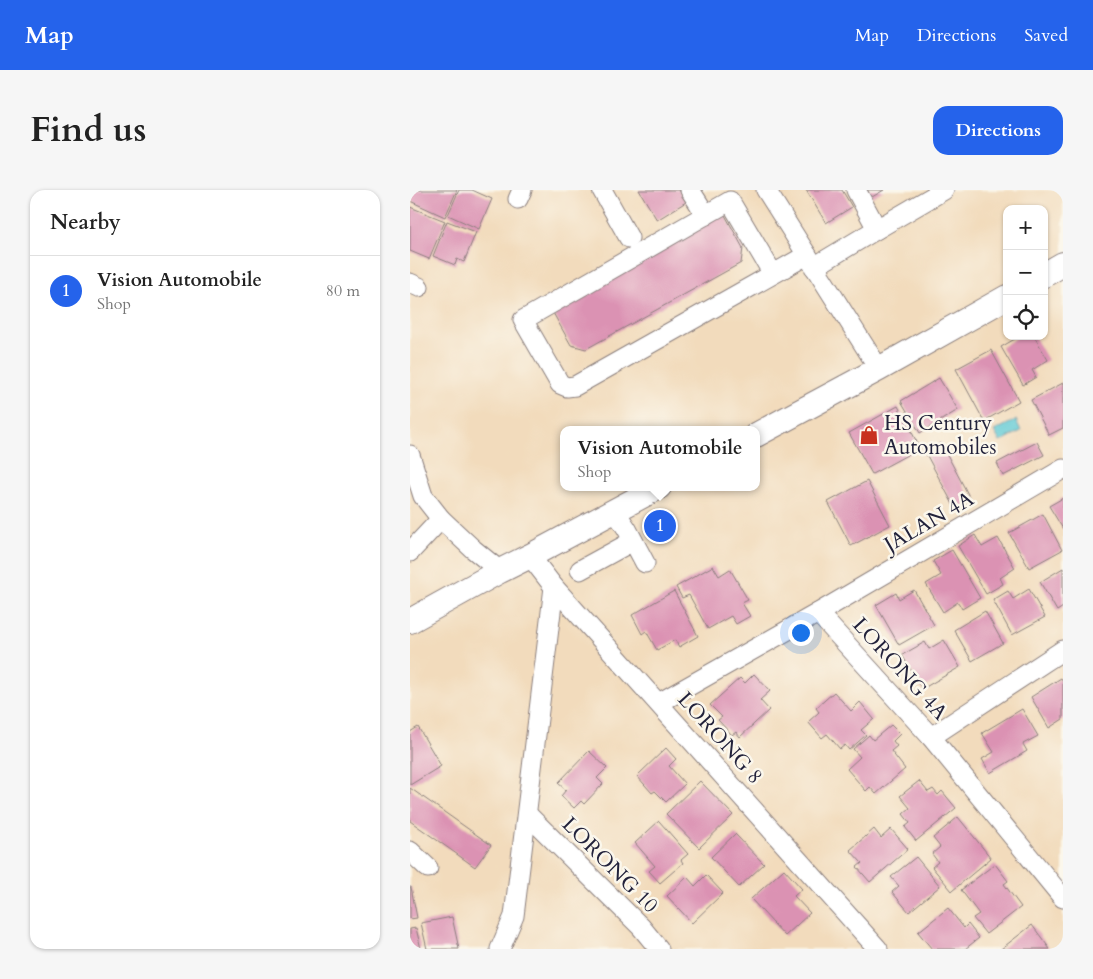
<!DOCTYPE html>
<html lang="en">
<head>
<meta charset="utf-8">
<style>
	:root { --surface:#fff; --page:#f6f6f6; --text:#222; --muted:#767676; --line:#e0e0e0; --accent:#2563eb }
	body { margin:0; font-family:Cardo,serif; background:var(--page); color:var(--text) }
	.controls { position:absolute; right:15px; top:15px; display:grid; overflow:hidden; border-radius:10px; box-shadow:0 1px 4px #0004 }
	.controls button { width:45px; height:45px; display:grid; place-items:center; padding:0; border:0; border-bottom:1px solid var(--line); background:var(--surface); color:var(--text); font:25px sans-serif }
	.you { position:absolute; left:390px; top:442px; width:18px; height:18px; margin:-12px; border:4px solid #fff; border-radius:50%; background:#1a73e8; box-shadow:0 0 0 8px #1a73e833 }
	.badge { display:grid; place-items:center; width:32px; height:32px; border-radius:50%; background:var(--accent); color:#fff; font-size:16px; font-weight:700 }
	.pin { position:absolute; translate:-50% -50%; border:2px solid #fff; box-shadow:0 1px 5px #0006 }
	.popup { position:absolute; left:150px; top:236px; width:200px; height:65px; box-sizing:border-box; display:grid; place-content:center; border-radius:10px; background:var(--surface); filter:drop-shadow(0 1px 4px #0005); font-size:16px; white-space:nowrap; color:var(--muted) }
	.popup b { font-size:19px; color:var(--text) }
	.popup::after { content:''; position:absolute; left:50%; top:100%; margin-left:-10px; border:10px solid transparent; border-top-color:var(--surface) }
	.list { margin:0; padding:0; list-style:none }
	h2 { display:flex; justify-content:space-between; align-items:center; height:65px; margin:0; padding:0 20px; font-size:21px }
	h2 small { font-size:16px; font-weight:400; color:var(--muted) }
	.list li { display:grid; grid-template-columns:32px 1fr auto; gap:15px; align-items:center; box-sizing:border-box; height:70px; padding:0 20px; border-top:1px solid var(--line) }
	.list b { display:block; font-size:19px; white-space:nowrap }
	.list p { margin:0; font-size:16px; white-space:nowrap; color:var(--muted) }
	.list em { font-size:16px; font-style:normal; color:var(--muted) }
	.icon { flex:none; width:28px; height:28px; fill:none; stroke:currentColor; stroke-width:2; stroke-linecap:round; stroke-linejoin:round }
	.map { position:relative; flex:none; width:653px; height:759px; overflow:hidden; border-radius:15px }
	header { display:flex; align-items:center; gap:30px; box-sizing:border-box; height:70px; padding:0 25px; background:var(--accent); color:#fff }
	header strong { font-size:24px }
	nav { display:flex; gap:28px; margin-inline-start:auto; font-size:18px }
	.intro { display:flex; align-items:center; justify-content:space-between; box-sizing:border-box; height:120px; padding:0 30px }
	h1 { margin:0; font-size:35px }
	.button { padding:12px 22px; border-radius:15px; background:var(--accent); color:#fff; font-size:18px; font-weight:700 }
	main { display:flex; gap:30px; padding:0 30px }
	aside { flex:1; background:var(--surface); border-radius:15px; box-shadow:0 1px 4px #0004 }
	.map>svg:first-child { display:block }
	.water { fill:#5dc9d4; stroke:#407688 }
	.building { fill:#db92b3 }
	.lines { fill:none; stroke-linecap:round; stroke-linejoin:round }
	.minor-casing { stroke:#8a7e7c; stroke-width:21 }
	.major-casing { stroke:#8a7e7c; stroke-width:26 }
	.minor { stroke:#fff; stroke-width:19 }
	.major { stroke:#fff; stroke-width:24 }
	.labels { text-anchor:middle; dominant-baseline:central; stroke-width:5; stroke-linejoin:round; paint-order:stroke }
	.poi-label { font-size:21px; fill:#22223b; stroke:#fbf7ec; text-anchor:start }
	.street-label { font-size:21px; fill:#22223b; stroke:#fbf7ec }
</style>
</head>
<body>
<header>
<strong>Map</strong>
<nav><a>Map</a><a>Directions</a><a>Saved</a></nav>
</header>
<div class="intro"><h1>Find us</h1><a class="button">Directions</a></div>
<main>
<aside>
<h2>Nearby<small></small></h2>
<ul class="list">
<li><span class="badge">1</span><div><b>Vision Automobile</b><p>Shop</p></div><em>80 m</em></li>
</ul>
</aside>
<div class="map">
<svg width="653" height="759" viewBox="0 0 653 759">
	<rect width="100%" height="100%" fill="#fbf7ec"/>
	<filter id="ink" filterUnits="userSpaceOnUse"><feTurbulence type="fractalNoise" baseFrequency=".02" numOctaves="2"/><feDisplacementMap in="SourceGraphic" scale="10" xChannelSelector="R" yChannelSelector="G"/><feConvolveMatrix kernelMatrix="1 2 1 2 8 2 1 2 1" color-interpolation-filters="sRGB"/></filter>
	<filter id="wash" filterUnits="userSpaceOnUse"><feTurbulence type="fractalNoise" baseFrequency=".0096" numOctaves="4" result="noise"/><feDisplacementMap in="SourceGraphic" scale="20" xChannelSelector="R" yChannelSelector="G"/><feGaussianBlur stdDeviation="1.12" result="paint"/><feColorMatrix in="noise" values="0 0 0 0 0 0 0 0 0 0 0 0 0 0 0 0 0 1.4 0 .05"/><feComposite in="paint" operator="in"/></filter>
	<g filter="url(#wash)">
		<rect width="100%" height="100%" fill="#f2dbbc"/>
		<polygon class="water" points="606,230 611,241 590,252 584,241"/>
		<g id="blocks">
			<g class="building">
				<polygon points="0,0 47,0 35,27 0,11"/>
				<polygon points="49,0 62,0 82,9 69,39 38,25"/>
				<polygon points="229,0 269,0 276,12 247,30"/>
				<polygon points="396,0 432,0 442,17 416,33"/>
				<polygon points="457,0 474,0 462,7"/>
				<polygon points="310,16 333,58 331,73 176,159 161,155 137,112"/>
				<polygon points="0,17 35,31 19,69 0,61"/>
				<polygon points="37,31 66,42 54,72 47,69 45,75 23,66"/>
				<polygon points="610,146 624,146 638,170 622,180 626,187 613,195 591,157"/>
				<polygon points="581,160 609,211 574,231 546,179"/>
				<polygon points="529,188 548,220 510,243 491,211"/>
				<polygon points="653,193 653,238 639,245 621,210"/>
				<polygon points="488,216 510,258 462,284 439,243"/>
				<polygon points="627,252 634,265 593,286 587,273"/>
				<polygon points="531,253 562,312 546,320 515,262"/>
				<polygon points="457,291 480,335 441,356 418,312"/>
				<polygon points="653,308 653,339 639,316"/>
				<polygon points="633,324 652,360 619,378 599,343"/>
				<polygon points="565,345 572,357 588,348 605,378 590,388 593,394 576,404 548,356"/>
				<polygon points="542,360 570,408 552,419 548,412 533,422 516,394 531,385 523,371"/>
				<polygon points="303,376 309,386 320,379 338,410 332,413 340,426 326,434 321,426 298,439 279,405 272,408 266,397"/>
				<polygon points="653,378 653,417 647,421 630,392"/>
				<polygon points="619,399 635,427 602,445 583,410 598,401 603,409"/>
				<polygon points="504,400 524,435 489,455 466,415 486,403 489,409"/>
				<polygon points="264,401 288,446 269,457 265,450 247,460 236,441 232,444 222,425"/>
				<polygon points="575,421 593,453 562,471 544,440"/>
				<polygon points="534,450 550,477 512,499 492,465 515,452 519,459"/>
				<polygon points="344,484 360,501 350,510 359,520 330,547 326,542 322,545 308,530 312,527 300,515 330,488 335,493"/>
				<polygon points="651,488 653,491 653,529 639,538 621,507"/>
				<polygon points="424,502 441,521 450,512 464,529 451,540 456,545 439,560 435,555 430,559 417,544 412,548 398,532 409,522 406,518"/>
				<polygon points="612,519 628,546 613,554 617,561 580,583 572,569 584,562 572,543"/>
				<polygon points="481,535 490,544 483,551 487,556 481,561 495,579 466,604 460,597 456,601 437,579 450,567 443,559 459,545 463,550"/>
				<polygon points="8,537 31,576 0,595 0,542"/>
				<polygon points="256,558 266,569 259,576 275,594 256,612 245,601 242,603 227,586"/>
				<polygon points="179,561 197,578 187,588 193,594 174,614 171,611 164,618 151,606 156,600 148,593"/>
				<polygon points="290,591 323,625 289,658 256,624"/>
				<polygon points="509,591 518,602 523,599 528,605 532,601 546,618 506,651 495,637 500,633 493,624 500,618 490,606"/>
				<polygon points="0,598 81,655 65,677 0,631"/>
				<polygon points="548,627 581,668 542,701 522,677 528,672 522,664 530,657 523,648"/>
				<polygon points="249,631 278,664 271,670 273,673 250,693 239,681 245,676 225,653"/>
				<polygon points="464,639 471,648 481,639 498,659 460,692 447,677 452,673 440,660"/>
				<polygon points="325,644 354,674 329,697 301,667"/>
				<polygon points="506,667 530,696 499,722 482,702 489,696 481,687"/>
				<polygon points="585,674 598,691 594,694 611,717 576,744 563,728 569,724 551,700"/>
				<polygon points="374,679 392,699 384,706 400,723 375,746 341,709"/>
				<polygon points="296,685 313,703 282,733 257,706 277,687 285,696"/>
				<polygon points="0,697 1,697 7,728 0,729"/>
				<polygon points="538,718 554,738 558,734 569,748 555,759 522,759 508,742"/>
				<polygon points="42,727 49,759 17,759 11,733"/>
				<polygon points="622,735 640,759 591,759"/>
				<polygon points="6,738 11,759 0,759 0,739"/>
			</g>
		</g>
	</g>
	<g filter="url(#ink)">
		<use href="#blocks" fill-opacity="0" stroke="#8a7e7c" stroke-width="1"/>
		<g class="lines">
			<g class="minor-casing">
				<g id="minor">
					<polyline points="192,0 219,48"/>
					<polyline points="280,0 296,25"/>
					<polyline points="356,0 469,179"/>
					<polyline points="446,0 467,39"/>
					<polyline points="108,9 112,0"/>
					<polyline points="404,77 467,39 534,0"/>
					<polyline points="363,84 320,11 113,130 150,194 157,197 165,196 397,65"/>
					<polyline points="0,93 9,97"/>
					<polyline points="0,265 13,306 31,329 63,359 90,381"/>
					<polyline points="205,321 217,339 235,373"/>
					<polyline points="0,362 31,329"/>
					<polyline points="120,366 144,397 468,759"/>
					<polyline points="170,380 223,351"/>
					<polyline points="408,423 521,547 653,708"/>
					<polyline points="249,513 408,423 653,279"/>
					<polyline points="521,547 653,460"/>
					<polyline points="117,624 231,737 249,759"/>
					<polyline points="0,661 18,678"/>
					<polyline points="90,759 104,726 144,397"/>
				</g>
			</g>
			<g class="major-casing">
				<g id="major">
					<polyline points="634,85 653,74"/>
					<polyline points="346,245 469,179 597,107"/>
					<polyline points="0,431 90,381 120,366 249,297"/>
				</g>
			</g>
			<use href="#minor" class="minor"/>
			<use href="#major" class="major"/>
		</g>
	</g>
	<defs>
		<g id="shop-bare" transform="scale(1.5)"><path d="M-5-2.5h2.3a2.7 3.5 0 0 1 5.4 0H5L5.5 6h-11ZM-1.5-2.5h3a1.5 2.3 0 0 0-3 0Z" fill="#c8321e" stroke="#fbf7ec" stroke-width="2.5" paint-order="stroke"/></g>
	</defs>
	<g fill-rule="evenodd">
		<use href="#shop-bare" x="459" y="245"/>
	</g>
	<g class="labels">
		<g class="poi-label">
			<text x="474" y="233">HS Century<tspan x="474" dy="24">Automobiles</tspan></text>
		</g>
		<g class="street-label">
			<text transform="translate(519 332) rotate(-30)">JALAN 4A</text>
			<text transform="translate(490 479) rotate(48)">LORONG 4A</text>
			<text transform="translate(310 548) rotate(48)">LORONG 8</text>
			<text transform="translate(200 675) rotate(45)">LORONG 10</text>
		</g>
	</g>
</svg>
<div class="controls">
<button>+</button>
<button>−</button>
<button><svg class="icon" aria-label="locate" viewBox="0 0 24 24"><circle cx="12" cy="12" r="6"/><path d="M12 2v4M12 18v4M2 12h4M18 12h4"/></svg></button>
</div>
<div class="you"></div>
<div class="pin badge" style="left:250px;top:336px">1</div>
<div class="popup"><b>Vision Automobile</b>Shop</div>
</div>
</main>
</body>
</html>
